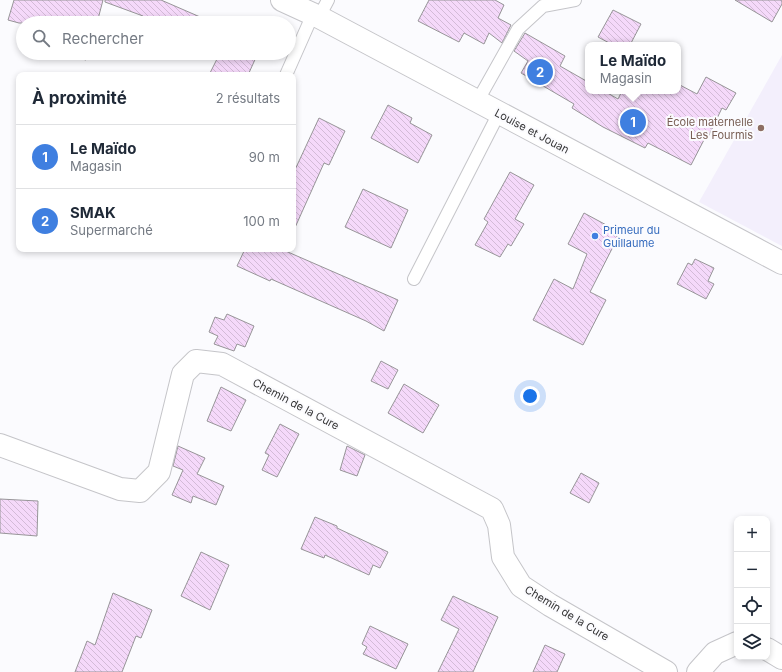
<!DOCTYPE html>
<html lang="fr">
<head>
<meta charset="utf-8">
<style>
	:root { --surface:#fff; --page:#f6f6f7; --text:#1f2937; --muted:#747a83; --line:#e0e1e3; --accent:#9a3498 }
	body { margin:0; font-family:Inter,sans-serif; background:var(--page); color:var(--text) }
	.controls { position:absolute; right:12px; bottom:12px; display:grid; overflow:hidden; border-radius:8px; box-shadow:0 2px 6px #0003 }
	.controls button { width:36px; height:36px; display:grid; place-items:center; padding:0; border:0; border-bottom:1px solid var(--line); background:var(--surface); color:var(--text); font:20px sans-serif }
	.you { position:absolute; left:530px; top:396px; width:14px; height:14px; margin:-10px; border:3px solid #fff; border-radius:50%; background:#1a73e8; box-shadow:0 0 0 6px #1a73e833 }
	.badge { display:grid; place-items:center; width:26px; height:26px; border-radius:50%; background:var(--accent); color:#fff; font-size:13px; font-weight:700 }
	.pin { position:absolute; translate:-50% -50%; border:2px solid #fff; box-shadow:0 1px 4px #0006 }
	.popup { position:absolute; left:585px; top:42px; width:96px; height:52px; box-sizing:border-box; display:grid; place-content:center; border-radius:8px; background:var(--surface); filter:drop-shadow(0 1px 3px #0005); font-size:13px; white-space:nowrap; color:var(--muted) }
	.popup b { font-size:15px; color:var(--text) }
	.popup::after { content:''; position:absolute; left:50%; top:100%; margin-left:-8px; border:8px solid transparent; border-top-color:var(--surface) }
	.list { margin:0; padding:0; list-style:none }
	h2 { display:flex; justify-content:space-between; align-items:center; height:52px; margin:0; padding:0 16px; font-size:17px }
	h2 small { font-size:13px; font-weight:400; color:var(--muted) }
	.list li { display:grid; grid-template-columns:26px 1fr auto; gap:12px; align-items:center; box-sizing:border-box; height:64px; padding:0 16px; border-top:1px solid var(--line) }
	.list b { display:block; font-size:15px; white-space:nowrap }
	.list p { margin:0; font-size:13px; white-space:nowrap; color:var(--muted) }
	.list em { font-size:13px; font-style:normal; color:var(--muted) }
	.icon { flex:none; width:22px; height:22px; fill:none; stroke:currentColor; stroke-width:2; stroke-linecap:round; stroke-linejoin:round }
	.map { position:relative; flex:none; width:782px; height:672px; overflow:hidden }
	.search { position:absolute; background:var(--surface); box-shadow:0 2px 6px #0003; left:16px; top:16px; width:280px; height:44px; display:flex; align-items:center; gap:10px; box-sizing:border-box; padding:0 14px; border-radius:22px; color:var(--muted); font-size:15px }
	.panel { position:absolute; background:var(--surface); box-shadow:0 2px 6px #0003; left:16px; top:72px; width:280px; height:180px; border-radius:8px }
	.map>svg:first-child { display:block }
	.education { fill:#f3effc }
	.building { fill:url(#building-back-hatch); stroke:#979598 }
	.lines { fill:none; stroke-linecap:round; stroke-linejoin:round }
	.lane-casing { stroke:#c5c5c9; stroke-width:14 }
	.street-casing { stroke:#c5c5c9; stroke-width:24 }
	.secondary-casing { stroke:#c5c5c9; stroke-width:24 }
	.lane { stroke:#fff; stroke-width:12 }
	.street { stroke:#fff; stroke-width:22 }
	.secondary { stroke:#fff; stroke-width:22 }
	.education-dot { fill:#8d6e63; stroke:#fbfbfe; stroke-width:1.5 }
	.shop-dot { fill:#3f7fe0; stroke:#fbfbfe; stroke-width:1.5 }
	.labels { text-anchor:middle; dominant-baseline:central; stroke-width:4; stroke-linejoin:round; paint-order:stroke }
	.education-label { font-size:11px; fill:#785e54; stroke:#fbfbfe; text-anchor:end }
	.street-label { font-size:11px; fill:#353536; stroke:#fbfbfe }
	.shop-label { font-size:11px; fill:#366cbe; stroke:#fbfbfe; text-anchor:start }
</style>
</head>
<body>
<div class="map">
<svg width="782" height="672" viewBox="0 0 782 672">
	<defs>
		<pattern id="building-back-hatch" width="6" height="6" patternUnits="userSpaceOnUse"><rect width="6" height="6" fill="#f5d9fa"/><path d="M-1 5l2 2M0 0l6 6M5-1l2 2" fill="none" stroke="#d3bbd7"/></pattern>
	</defs>
	<rect width="100%" height="100%" fill="#fbfbfe"/>
	<polygon class="education" points="782,55 782,246 699,202"/>
	<g class="building">
		<polygon points="14,0 103,0 97,23 19,23 8,20"/>
		<polygon points="105,0 161,0 214,23 140,23 143,16 105,2"/>
		<polygon points="429,0 495,0 504,5 498,18 511,25 502,43 489,33 484,44 464,33 459,42 418,21"/>
		<polygon points="735,0 782,0 782,4 772,22"/>
		<polygon points="613,10 641,24 630,45 613,45 598,37"/>
		<polygon points="525,33 565,56 560,66 588,82 588,91 604,91 618,99 622,91 678,91 678,84 697,94 706,77 736,93 726,110 722,108 708,137 706,136 691,165 648,143 645,148 603,127 572,108 574,104 521,73 528,61 514,51"/>
		<polygon points="63,53 88,53 86,60 63,54"/>
		<polygon points="220,53 258,53 248,75 209,75"/>
		<polygon points="388,105 412,118 410,123 432,135 418,163 371,138"/>
		<polygon points="319,118 345,131 329,165 324,163 293,232 293,174"/>
		<polygon points="510,172 534,185 515,219 524,224 511,246 508,244 500,257 475,245 488,222 484,219"/>
		<polygon points="363,189 408,210 391,248 345,227"/>
		<polygon points="584,213 610,227 608,231 618,237 590,292 606,300 583,345 533,320 554,279 573,289 587,254 568,244"/>
		<polygon points="245,249 281,249 398,300 384,331 366,321 271,279 270,281 237,266"/>
		<polygon points="695,259 714,268 708,281 714,284 706,299 677,284 688,263 692,265"/>
		<polygon points="227,314 254,326 245,347 237,344 234,351 214,344 218,336 209,332 215,317 224,320"/>
		<polygon points="381,361 398,370 388,389 371,381"/>
		<polygon points="404,384 439,405 423,433 388,413"/>
		<polygon points="221,387 246,400 231,431 207,421"/>
		<polygon points="280,424 299,434 277,477 262,470 269,455 265,453"/>
		<polygon points="178,446 205,458 197,474 224,486 216,505 193,496 191,503 172,495 183,470 173,466"/>
		<polygon points="347,446 365,455 357,476 340,470"/>
		<polygon points="581,473 599,483 589,503 570,493"/>
		<polygon points="0,499 38,501 37,536 0,533"/>
		<polygon points="315,517 337,526 337,528 388,552 380,568 373,565 369,575 325,555 324,558 301,549"/>
		<polygon points="201,552 229,565 210,610 181,596"/>
		<polygon points="113,593 152,610 141,638 136,636 122,672 75,672 87,641 95,645"/>
		<polygon points="453,596 498,617 473,672 438,672 459,629 441,620"/>
		<polygon points="370,626 408,644 396,669 363,654 367,647 362,644"/>
		<polygon points="545,645 565,654 557,672 533,672"/>
	</g>
	<g class="lines">
		<g class="lane-casing">
			<g id="lane">
				<polyline points="319,17 328,0"/>
				<polyline points="286,75 313,14"/>
				<polyline points="477,102 518,29 543,6 575,0"/>
				<polyline points="414,279 499,113"/>
			</g>
		</g>
		<g class="street-casing">
			<g id="street">
				<polyline points="0,445 120,489 140,491 159,472 183,374 196,361 222,364 492,509 499,525 503,557 521,586 550,605 666,672"/>
				<polyline points="767,649 782,658"/>
				<polyline points="698,672 715,653 737,643"/>
			</g>
		</g>
		<g class="secondary-casing">
			<polyline id="secondary" points="282,0 319,17 782,263"/>
		</g>
		<use href="#lane" class="lane"/>
		<use href="#street" class="street"/>
		<use href="#secondary" class="secondary"/>
	</g>
	<circle class="education-dot" cx="761" cy="128" r="4"/>
	<circle class="shop-dot" cx="595" cy="236" r="4"/>
	<g class="labels">
		<g class="education-label">
			<text x="753" y="122">École maternelle<tspan x="753" dy="13">Les Fourmis</tspan></text>
		</g>
		<g class="street-label">
			<text transform="translate(532 131) rotate(28)">Louise et Jouan</text>
			<text transform="translate(296 404) rotate(28)">Chemin de la Cure</text>
			<text transform="translate(567 613) rotate(31)">Chemin de la Cure</text>
		</g>
		<g class="shop-label">
			<text x="603" y="230">Primeur du<tspan x="603" dy="13">Guillaume</tspan></text>
		</g>
	</g>
</svg>
<div class="controls">
<button>+</button>
<button>−</button>
<button><svg class="icon" aria-label="locate" viewBox="0 0 24 24"><circle cx="12" cy="12" r="6"/><path d="M12 2v4M12 18v4M2 12h4M18 12h4"/></svg></button>
<button><svg class="icon" aria-label="layers" viewBox="0 0 24 24"><path d="M12 4l9 5-9 5-9-5zM3 14l9 5 9-5"/></svg></button>
</div>
<div class="you"></div>
<div class="pin badge" style="left:633px;top:122px;background:#3f7fe0">1</div>
<div class="popup"><b>Le Maïdo</b>Magasin</div>
<div class="pin badge" style="left:540px;top:72px;background:#3f7fe0">2</div>
<div class="search"><svg class="icon" aria-label="search" viewBox="0 0 24 24"><circle cx="10" cy="10" r="6"/><path d="M15 15l6 6"/></svg>Rechercher</div>
<section class="panel">
<h2>À proximité<small>2 résultats</small></h2>
<ul class="list">
<li><span class="badge" style="background:#3f7fe0">1</span><div><b>Le Maïdo</b><p>Magasin</p></div><em>90 m</em></li>
<li><span class="badge" style="background:#3f7fe0">2</span><div><b>SMAK</b><p>Supermarché</p></div><em>100 m</em></li>
</ul>
</section>
</div>
</body>
</html>
